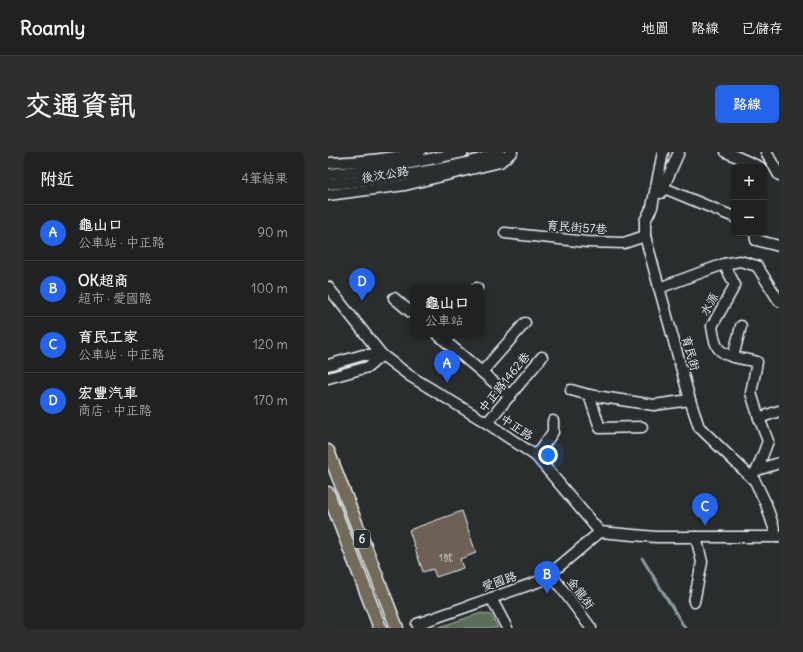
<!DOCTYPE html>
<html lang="zh-TW">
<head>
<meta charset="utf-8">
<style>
	:root { --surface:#202222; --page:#2d2f2f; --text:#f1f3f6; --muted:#a2a4a5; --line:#3d3f40; --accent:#2563eb }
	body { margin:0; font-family:Delius,"LXGW WenKai TC",sans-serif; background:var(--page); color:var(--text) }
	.controls { position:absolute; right:12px; top:12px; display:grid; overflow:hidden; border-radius:6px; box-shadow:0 1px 3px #0004 }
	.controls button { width:36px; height:36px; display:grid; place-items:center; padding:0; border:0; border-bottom:1px solid var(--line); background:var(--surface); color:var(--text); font:20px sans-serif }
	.you { position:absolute; left:220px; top:303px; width:14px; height:14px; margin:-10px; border:3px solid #fff; border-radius:50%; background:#1a73e8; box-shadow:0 0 0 6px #1a73e833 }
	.badge { display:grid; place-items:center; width:26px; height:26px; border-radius:50%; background:var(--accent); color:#fff; font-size:13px; font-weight:700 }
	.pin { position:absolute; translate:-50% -33px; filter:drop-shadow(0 1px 2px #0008) }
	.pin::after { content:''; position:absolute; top:21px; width:14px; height:12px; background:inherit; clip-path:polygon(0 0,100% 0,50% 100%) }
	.popup { position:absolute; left:82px; top:133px; width:74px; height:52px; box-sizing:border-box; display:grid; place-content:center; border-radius:6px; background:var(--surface); filter:drop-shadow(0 1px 3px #0005); font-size:13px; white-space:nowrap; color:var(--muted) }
	.popup b { font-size:15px; color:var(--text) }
	.popup::after { content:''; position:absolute; left:50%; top:100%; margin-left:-8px; border:8px solid transparent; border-top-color:var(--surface) }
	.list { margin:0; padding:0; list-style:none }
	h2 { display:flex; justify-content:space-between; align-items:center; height:52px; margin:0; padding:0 16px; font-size:17px }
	h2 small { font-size:13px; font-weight:400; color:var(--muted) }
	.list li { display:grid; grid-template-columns:26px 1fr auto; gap:12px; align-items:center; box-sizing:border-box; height:56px; padding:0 16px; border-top:1px solid var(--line) }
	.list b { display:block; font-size:15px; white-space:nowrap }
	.list p { margin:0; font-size:13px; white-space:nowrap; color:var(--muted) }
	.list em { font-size:13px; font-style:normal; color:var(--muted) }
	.map { position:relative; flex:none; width:451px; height:476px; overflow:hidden; border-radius:6px }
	header { display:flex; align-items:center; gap:24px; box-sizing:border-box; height:56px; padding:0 20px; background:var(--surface); border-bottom:1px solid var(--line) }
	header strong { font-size:19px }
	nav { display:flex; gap:22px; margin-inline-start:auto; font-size:14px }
	.intro { display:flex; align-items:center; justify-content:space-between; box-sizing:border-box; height:96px; padding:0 24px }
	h1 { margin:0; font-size:28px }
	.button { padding:10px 18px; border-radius:6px; background:var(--accent); color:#fff; font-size:14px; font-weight:700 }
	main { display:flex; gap:24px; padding:0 24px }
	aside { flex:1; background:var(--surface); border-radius:6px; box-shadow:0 1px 3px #0004 }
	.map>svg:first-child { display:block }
	.green { fill:#5c6e58; stroke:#a2b0a8 }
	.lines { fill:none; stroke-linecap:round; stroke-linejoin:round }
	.stream { stroke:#889ca5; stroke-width:3 }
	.building { fill:#6e6054; stroke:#e8f1f8 }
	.minor-casing { stroke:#e8f1f8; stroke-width:13 }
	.major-casing { stroke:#e8f1f8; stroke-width:15 }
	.minor { stroke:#2a2d2e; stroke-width:10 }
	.major { stroke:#736b5a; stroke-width:12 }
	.labels { text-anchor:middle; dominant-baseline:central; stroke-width:3.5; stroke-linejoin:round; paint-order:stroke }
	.number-label { font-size:10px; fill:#cacdcf }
	.shield { fill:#2a2d2e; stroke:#afb6bb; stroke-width:1 }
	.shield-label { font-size:11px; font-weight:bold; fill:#e8f1f8 }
	.street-label { font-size:12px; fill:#e8f1f8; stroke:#2a2d2e }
</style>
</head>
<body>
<header>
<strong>Roamly</strong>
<nav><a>地圖</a><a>路線</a><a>已儲存</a></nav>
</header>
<div class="intro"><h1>交通資訊</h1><a class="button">路線</a></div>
<main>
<aside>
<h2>附近<small>4筆結果</small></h2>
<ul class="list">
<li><span class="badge">A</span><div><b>龜山口</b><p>公車站 · 中正路</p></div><em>90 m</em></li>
<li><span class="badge">B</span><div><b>OK超商</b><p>超市 · 愛國路</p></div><em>100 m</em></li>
<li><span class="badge">C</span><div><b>育民工家</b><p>公車站 · 中正路</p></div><em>120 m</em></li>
<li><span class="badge">D</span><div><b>宏豐汽車</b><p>商店 · 中正路</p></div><em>170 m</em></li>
</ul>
</aside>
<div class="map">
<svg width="451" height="476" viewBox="0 0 451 476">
	<rect width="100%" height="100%" fill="#2a2d2e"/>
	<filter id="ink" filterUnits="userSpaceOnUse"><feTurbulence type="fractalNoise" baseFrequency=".025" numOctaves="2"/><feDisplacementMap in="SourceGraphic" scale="8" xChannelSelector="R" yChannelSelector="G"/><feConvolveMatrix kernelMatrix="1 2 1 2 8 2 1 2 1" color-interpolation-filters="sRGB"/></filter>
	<g filter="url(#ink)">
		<polygon class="green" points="153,461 163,463 170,476 108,476"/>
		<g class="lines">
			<polyline class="stream" points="314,406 357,476"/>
		</g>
		<polygon class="building" points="134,359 148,401 132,407 135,416 108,425 105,417 95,420 81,378"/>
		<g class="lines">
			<g class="minor-casing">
				<g id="minor">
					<polyline points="335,0 324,55 317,69 317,84 362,248 371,275 427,329 438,352 449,385"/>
					<polyline points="398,0 432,15"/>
					<polyline points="438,0 451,23"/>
					<path d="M0 11C31 10 62 7 92 0"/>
					<path d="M0 22C45 19 91 10 135 0"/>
					<path d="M0 32C28 30 55 26 82 22 112 17 143 12 171 0"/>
					<polyline points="336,36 406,65"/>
					<polyline points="333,41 351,0"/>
					<polyline points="0,43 77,33 172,10 184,0"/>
					<polyline points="177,81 259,90 296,91 317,84"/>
					<polyline points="427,81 428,88 451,94"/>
					<path d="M396 112 407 133 384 174C385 181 386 190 390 196 399 207 417 206 429 210L423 241 431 266 440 289 429 318"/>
					<polyline points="0,135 54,203 82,224 159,271 208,304 272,380 328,385 451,385"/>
					<polyline points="148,136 149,136"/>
					<polyline points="331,136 396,112 412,109 429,114 451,149"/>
					<polyline points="66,146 85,162"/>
					<polyline points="109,182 182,244"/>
					<polyline points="405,205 413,174"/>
					<polyline points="0,213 35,203 54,203"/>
					<polyline points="154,220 197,171"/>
					<polyline points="0,226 40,215 54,203"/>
					<polyline points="243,238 261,243 326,253 362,248"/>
					<polyline points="261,243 272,276 314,275"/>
					<polyline points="431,266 451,259"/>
					<polyline points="159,271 214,205"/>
					<polyline points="208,304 225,280 225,269"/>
					<polyline points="427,320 429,318 451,311"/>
					<polyline points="223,422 263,476"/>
					<polyline points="163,446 179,476"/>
					<polyline points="366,450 374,410 368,385"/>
					<polyline points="91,476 89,472 215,428 272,380"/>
				</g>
			</g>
			<g class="major-casing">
				<g id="major">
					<polyline points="0,299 69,476"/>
					<polyline points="0,341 52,476"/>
				</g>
			</g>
			<use href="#minor" class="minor"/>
			<use href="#major" class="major"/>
		</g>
	</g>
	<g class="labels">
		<g class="number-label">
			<text x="118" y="405">1號</text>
		</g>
		<rect class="shield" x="26" y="378" width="16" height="18" rx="3"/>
		<g class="shield-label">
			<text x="34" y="387">6</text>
		</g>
		<g class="street-label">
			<text transform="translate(57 22) rotate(-9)">後汶公路</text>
			<text transform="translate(249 75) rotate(4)">育民街57巷</text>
			<text transform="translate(381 152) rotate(-61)">水源</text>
			<text transform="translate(363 201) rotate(74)">育民街</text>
			<text transform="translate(176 230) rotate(-51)">中正路1462巷</text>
			<text transform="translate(189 275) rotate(34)">中正路</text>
			<text transform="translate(171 429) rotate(-19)">愛國路</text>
			<text transform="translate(253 441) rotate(53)">金龍街</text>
		</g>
	</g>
</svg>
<div class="controls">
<button>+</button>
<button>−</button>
</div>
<div class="you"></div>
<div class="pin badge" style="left:119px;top:231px">A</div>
<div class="popup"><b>龜山口</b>公車站</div>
<div class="pin badge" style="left:219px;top:442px">B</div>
<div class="pin badge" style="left:377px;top:374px">C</div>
<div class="pin badge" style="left:34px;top:149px">D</div>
</div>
</main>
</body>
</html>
